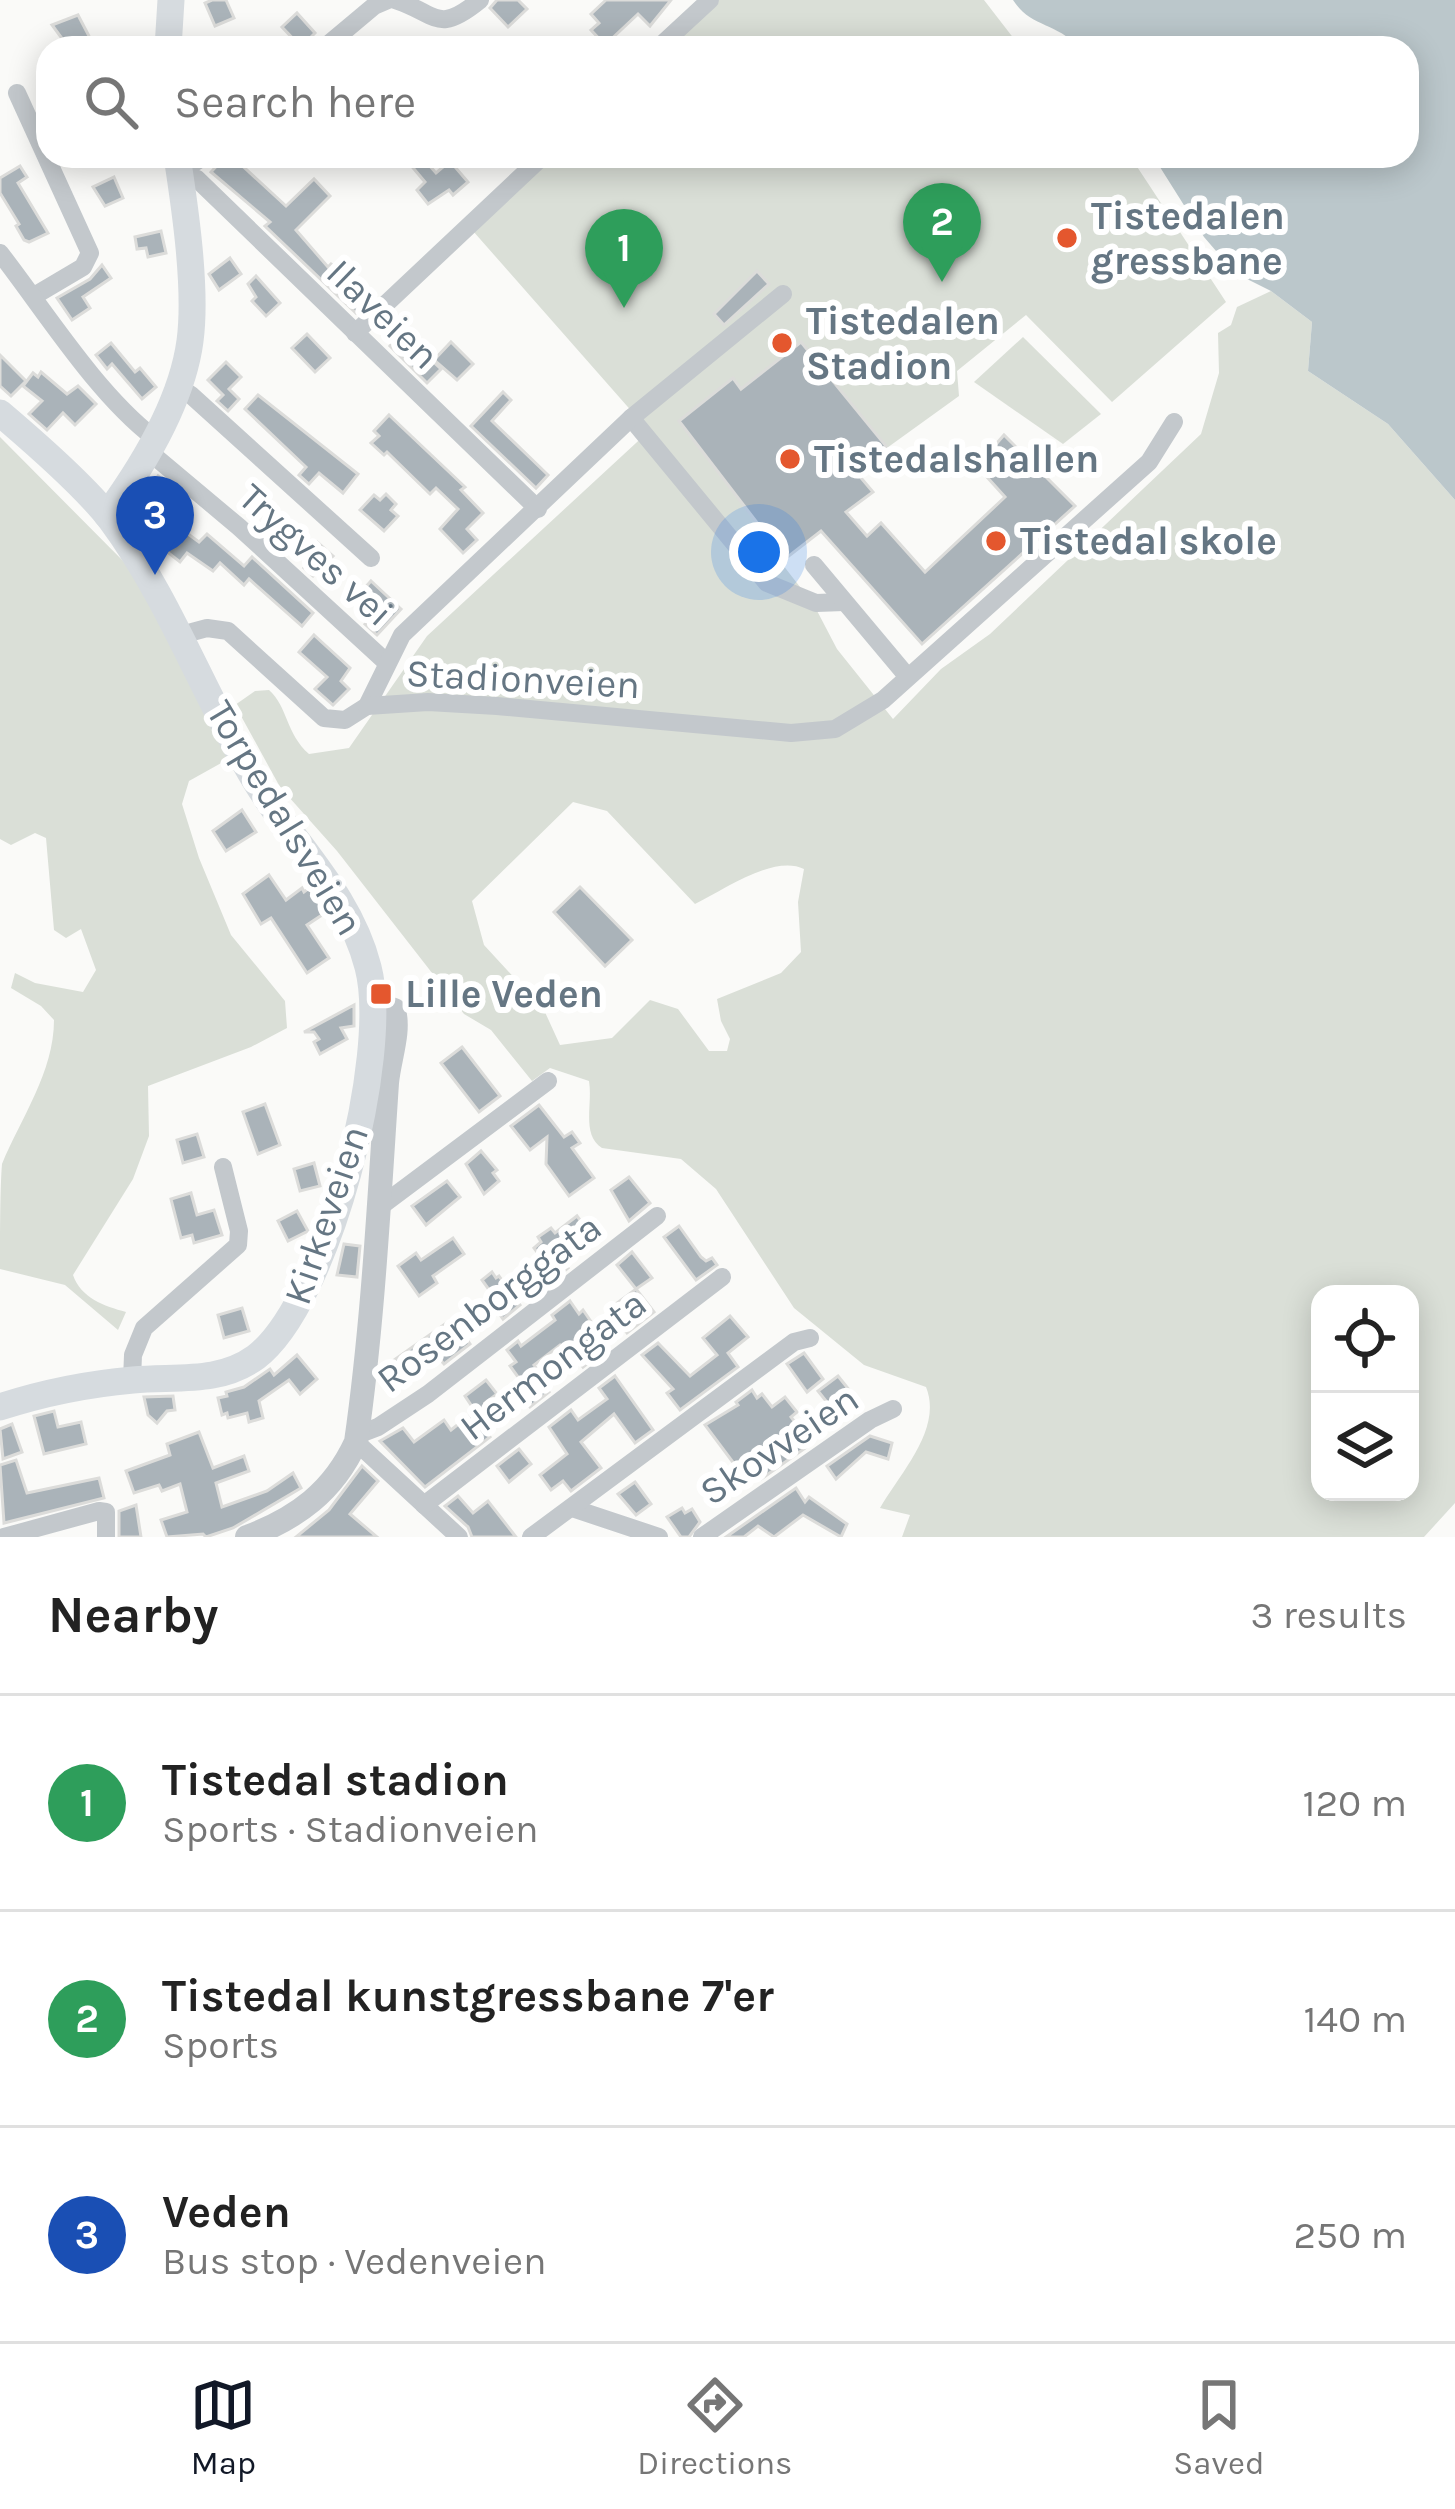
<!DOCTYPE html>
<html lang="en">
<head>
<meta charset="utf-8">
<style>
	:root { --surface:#fff; --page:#f6f6f6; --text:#222; --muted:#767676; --line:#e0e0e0; --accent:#111827 }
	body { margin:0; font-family:Karla,sans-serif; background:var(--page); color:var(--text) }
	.controls { position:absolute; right:36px; bottom:36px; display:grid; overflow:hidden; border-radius:24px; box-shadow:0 6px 30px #0003 }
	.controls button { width:108px; height:108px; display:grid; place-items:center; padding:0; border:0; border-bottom:3px solid var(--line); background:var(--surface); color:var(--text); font:60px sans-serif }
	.you { position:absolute; left:759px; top:552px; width:42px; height:42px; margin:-30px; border:9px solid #fff; border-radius:50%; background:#1a73e8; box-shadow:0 0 0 18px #1a73e833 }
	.badge { display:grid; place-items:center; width:78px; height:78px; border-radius:50%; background:var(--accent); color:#fff; font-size:39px; font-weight:700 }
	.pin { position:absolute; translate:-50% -99px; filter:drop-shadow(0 3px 6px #0008) }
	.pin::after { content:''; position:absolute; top:63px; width:42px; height:36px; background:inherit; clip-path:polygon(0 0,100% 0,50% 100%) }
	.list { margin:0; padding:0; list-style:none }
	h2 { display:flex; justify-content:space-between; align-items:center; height:156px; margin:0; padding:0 48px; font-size:51px }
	h2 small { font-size:39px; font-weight:400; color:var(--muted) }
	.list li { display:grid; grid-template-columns:78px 1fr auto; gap:36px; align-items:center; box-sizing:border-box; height:216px; padding:0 48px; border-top:3px solid var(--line) }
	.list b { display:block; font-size:45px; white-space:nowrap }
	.list p { margin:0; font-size:39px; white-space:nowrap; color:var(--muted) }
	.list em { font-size:39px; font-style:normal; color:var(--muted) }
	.icon { flex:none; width:66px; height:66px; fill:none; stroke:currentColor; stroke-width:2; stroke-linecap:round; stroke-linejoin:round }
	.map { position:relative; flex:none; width:1455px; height:1537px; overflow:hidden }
	.search { position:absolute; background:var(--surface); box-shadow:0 6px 30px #0003; left:36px; right:36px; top:36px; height:132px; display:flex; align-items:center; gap:30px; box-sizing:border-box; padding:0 42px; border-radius:36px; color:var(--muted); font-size:45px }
	.sheet { height:804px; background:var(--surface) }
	nav { display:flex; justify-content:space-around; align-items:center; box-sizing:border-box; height:168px; border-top:3px solid var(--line); background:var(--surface); font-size:33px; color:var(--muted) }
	nav a { display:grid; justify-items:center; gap:6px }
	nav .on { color:var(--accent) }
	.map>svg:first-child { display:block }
	.green { fill:#dadfd7; fill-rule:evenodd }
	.water { fill:#bbc7cb }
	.building { fill:#aab3b9; stroke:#dcdcda; stroke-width:3 }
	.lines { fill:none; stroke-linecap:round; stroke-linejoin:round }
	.minor { stroke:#c3c8cc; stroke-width:18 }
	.tertiary { stroke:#c3c8cc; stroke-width:24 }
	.secondary { stroke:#d6dbdf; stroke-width:27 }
	.poi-dot { fill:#e4572e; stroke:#fff; stroke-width:4.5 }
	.labels { text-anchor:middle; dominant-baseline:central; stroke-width:12; stroke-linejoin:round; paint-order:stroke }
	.poi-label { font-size:39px; font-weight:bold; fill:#657683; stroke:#fff; text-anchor:start }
	.street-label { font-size:39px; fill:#657683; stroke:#fff }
</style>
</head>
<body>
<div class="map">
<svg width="1455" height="1537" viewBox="0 0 1455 1537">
	<rect width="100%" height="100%" fill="#fafaf8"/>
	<g class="green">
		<polygon points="719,0 984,0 1021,48 1048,48 668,48"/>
		<path d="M553 156H1130L1226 302 1112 402 1026 315 957 371 959 396 762 538 814 605 837 649 893 719 941 669 990 634 1201 434 1219 373 1218 333 1231 325 1237 307 1271 291 1312 322 1308 371 1388 424 1455 500V1503L1424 1537H902L910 1515 880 1508C900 1473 943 1429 926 1387L864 1365 794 1308 716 1189 681 1159 602 1148C581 1135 593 1104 589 1081L550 1068 532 1081 491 1030 464 1014 337 851 280 787 235 705 255 691 269 690C288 707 286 734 309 754L349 748 427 636 649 431 473 231ZM573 802 607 811 695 904C724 890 774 854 804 869L798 902 801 952 781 973 717 999 721 1021 730 1039 727 1051H709L678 1009 650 1000 612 1038 560 1045 544 1010 484 945 472 901ZM1320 1294H1410V1492H1320Z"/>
		<polygon points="1023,337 1101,414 1063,444 974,382"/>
		<path d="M0 437 140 578 232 757 189 781 182 804 199 858 231 935 285 1001 287 1028 251 1047 148 1086 149 1136 133 1179 73 1275C81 1298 104 1306 126 1312L118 1330 65 1285 0 1269C0 1243 0 1187 2 1164 21 1118 54 1072 54 1020L41 1006 11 988 15 973 35 983 83 992 96 970 81 929 66 938 54 930 46 838 35 833 11 845 0 839Z"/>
	</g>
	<path class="water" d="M1013 0H1455V500L1388 424 1308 371 1312 322 1271 291 1235 273 1204 237 1153 156H1407V48H1080C1054 21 1031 28 1013 0Z"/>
	<g class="building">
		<polygon points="212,0 226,0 234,18 215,26 205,3"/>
		<polygon points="497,0 518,0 527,9 508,27 490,8"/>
		<polygon points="606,0 671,0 650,26 638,14 605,45 591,30 599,23 591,14"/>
		<polygon points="297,13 315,33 301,47 282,27"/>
		<polygon points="78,15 90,38 69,48 52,25"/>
		<polygon points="403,156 421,156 436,173 450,161 468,182 453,195 449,190 428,204 417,190 425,182"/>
		<polygon points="225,157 232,164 236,160 286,206 314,179 330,196 296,230 328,267 331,264 340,271 370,298 356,313 265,226 270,222 211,172"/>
		<polygon points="20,166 27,177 18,183 48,233 29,242 24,240 16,226 19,224 0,193 0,178"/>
		<polygon points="114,177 123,198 105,206 93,187"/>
		<polygon points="161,231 166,253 148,257 146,248 137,249 135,237"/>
		<polygon points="230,258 241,274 219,290 209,274"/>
		<polygon points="102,265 111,278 83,297 90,308 72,320 57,298 90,279"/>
		<polygon points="757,271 769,284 724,325 714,314"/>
		<polygon points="256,276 280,303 266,316 252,301 256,297 248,284"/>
		<polygon points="402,333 441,369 427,383 390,346"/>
		<polygon points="307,334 330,358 315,372 292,348"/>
		<polygon points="451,342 473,364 457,380 434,360"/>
		<polygon points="801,342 886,446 856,472 873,492 846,512 867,536 881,523 925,572 1005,497 977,466 1004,435 1075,506 922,644 821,531 785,559 679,421 733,378 741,389"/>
		<polygon points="111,343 135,372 140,368 156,387 142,399 112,364 107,369 96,355"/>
		<polygon points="0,355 26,381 11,396 0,386"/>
		<polygon points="226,362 241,377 229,389 239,399 228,411 217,401 223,395 208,380"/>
		<polygon points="41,372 67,394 78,386 96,404 75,425 63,413 47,430 29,414 42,401 23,386 33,373 38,377"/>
		<polygon points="503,392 511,400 492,421 548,475 536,488 471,426"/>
		<polygon points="258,395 358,474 343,493 319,473 309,484 299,475 306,467 245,409"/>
		<polygon points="389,415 465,487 461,490 483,513 467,529 477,540 463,553 440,529 458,509 436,488 430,494 387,452 384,455 371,443 379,436 374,431"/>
		<polygon points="158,476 181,496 177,500 180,503 165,520 142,502"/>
		<polygon points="386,494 396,504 391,510 398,516 384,531 360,510 374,495 380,500"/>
		<polygon points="180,528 199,542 207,534 244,566 252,557 313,613 302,626 249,579 244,585 220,563 213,571 187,553 180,562 166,551"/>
		<polygon points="317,542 333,556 313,576 304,568 311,561 304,555"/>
		<polygon points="371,581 401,609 377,635 365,624 371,617 355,599"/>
		<polygon points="314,635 350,668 341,681 349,689 333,705 315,689 327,677 299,652"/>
		<polygon points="242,810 256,832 226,851 213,831"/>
		<polygon points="269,875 286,900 302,888 304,892 309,888 325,913 307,925 329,958 307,973 271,918 261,924 243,894"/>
		<polygon points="580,887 632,940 605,966 554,912"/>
		<polygon points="354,1005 354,1026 341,1028 347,1039 320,1054 314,1042 319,1039 314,1032 304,1032"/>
		<polygon points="462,1047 500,1096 479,1112 441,1063"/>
		<polygon points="265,1104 280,1145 258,1154 243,1112"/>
		<polygon points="539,1105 564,1137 572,1132 580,1143 572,1148 594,1178 569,1196 546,1164 547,1137 530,1150 511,1126"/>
		<polygon points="197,1134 204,1157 183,1163 177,1140"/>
		<polygon points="481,1151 497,1170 493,1173 499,1181 484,1194 466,1164"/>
		<polygon points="314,1163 320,1186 300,1191 294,1169"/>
		<polygon points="629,1177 650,1203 629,1221 611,1190"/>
		<polygon points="447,1181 460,1197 426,1225 412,1206"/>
		<polygon points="191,1193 197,1215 214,1210 222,1235 194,1243 192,1235 181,1238 171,1199"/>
		<polygon points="297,1211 308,1231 288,1241 278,1221"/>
		<polygon points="577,1216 588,1231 557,1255 568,1268 539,1291 529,1277 546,1264 534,1248 541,1242 538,1237 551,1228 555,1233"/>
		<polygon points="679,1226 701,1257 706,1261 712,1258 717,1265 696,1280 664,1237"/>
		<polygon points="453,1238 464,1254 433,1276 437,1283 419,1296 398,1266 416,1253 421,1260"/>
		<polygon points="344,1244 360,1246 357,1277 337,1275"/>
		<polygon points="632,1252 652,1278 636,1289 617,1265"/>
		<polygon points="492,1272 496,1278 499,1276 520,1305 503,1319 493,1305 495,1298 482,1280"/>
		<polygon points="636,1289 654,1312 627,1333 609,1309"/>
		<polygon points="570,1301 579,1314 583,1310 603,1339 596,1344 602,1352 583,1367 571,1351 567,1354 560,1345 534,1365 539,1372 536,1375 549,1392 530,1407 522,1397 529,1392 510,1366 516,1362 507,1350 518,1341 521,1346 555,1320 552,1315"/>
		<polygon points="242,1308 249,1331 224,1338 218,1315"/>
		<polygon points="730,1316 748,1337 728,1353 738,1367 680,1410 667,1393 673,1389 642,1355 658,1343 690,1376 717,1355 703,1338"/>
		<polygon points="452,1319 470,1344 444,1364 438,1357 401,1384 387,1365"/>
		<polygon points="804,1353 823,1379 807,1392 787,1364"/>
		<polygon points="297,1355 317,1379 300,1394 289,1380 259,1401 263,1418 249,1422 247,1413 228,1418 227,1413 222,1415 218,1398 227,1396 226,1392 244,1387 270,1369 274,1375"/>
		<polygon points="615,1376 653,1430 635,1443 614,1414 581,1442 601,1468 571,1491 563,1481 551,1490 540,1475 567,1454 549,1427 571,1410 578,1420 607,1399 599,1388"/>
		<polygon points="838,1376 850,1391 830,1406 818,1391"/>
		<polygon points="486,1380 497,1394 485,1403 495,1417 482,1426 490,1437 425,1487 380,1441 403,1428 414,1442 444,1420 451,1430 475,1411 465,1396"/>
		<polygon points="752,1390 757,1398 762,1394 772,1407 785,1397 797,1412 791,1417 811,1444 761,1479 743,1461 735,1465 705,1425 738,1405 736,1402"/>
		<polygon points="173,1396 175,1410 167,1411 157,1423 148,1415 144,1397"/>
		<polygon points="54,1411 58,1427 81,1422 86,1444 44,1454 34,1416"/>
		<polygon points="12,1424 22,1452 3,1459 0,1429"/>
		<polygon points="199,1432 213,1468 244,1456 249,1471 216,1483 222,1507 267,1491 293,1473 301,1488 233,1528 206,1537 203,1534 167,1537 161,1520 187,1512 180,1484 162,1491 159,1485 134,1493 126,1471 170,1455 167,1444"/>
		<polygon points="870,1436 892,1443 888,1459 866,1452 836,1479 827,1466"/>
		<polygon points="519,1449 531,1464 509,1482 497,1466"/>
		<polygon points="16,1460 27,1493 99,1478 104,1498 4,1523 0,1465"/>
		<polygon points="362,1466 378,1481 350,1514 377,1537 296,1537 329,1510"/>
		<polygon points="635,1482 651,1504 636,1515 618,1494"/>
		<polygon points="796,1488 805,1502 809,1497 847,1524 841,1537 803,1515 774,1537 758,1526 744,1537 726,1537"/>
		<polygon points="458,1496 473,1513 488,1501 516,1537 472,1537 468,1527 445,1506"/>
		<polygon points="136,1505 141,1537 119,1537 119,1511"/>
		<polygon points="682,1508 685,1513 692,1509 700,1522 689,1537 681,1537 667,1517"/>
	</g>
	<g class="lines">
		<g class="minor">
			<path d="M395 0C438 14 437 35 480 0"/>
			<polyline points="324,48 374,6 388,0"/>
			<polyline points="658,48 710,0"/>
			<polyline points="17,93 90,253 83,267 34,296"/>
			<polyline points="179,172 197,179 538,509"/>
			<polyline points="179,172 205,156"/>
			<path d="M0 253C45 311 96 393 153 437"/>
			<polyline points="355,333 543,156"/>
			<polyline points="178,387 191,395 371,558"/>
			<polyline points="631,418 767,583 816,603 844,602"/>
			<polyline points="147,450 239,527 386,662"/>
			<polyline points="814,565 907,676"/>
			<polyline points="181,635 207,628 228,631 324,718 345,720 367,706 402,635 631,418 783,294"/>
			<polyline points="367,706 428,702 497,706 791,733 835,729 883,700 1149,462 1174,422"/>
			<polyline points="381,1206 548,1081"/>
			<polyline points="132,1380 133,1355 144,1328 238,1245 239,1231 223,1167"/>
			<polyline points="357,1435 378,1427 428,1394 657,1216"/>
			<polyline points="356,1442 459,1537"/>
			<polyline points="424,1505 722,1277"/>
			<polyline points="572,1508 659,1537"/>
			<polyline points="4,1537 99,1511 106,1512 106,1537"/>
			<polyline points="531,1537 794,1342 810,1338"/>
			<polyline points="702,1537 870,1420 893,1409"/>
		</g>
		<path class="tertiary" d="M247 1537C297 1518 333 1492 356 1442 373 1323 379 1202 387 1083 389 1059 400 1033 394 1010L375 1004"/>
		<g class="secondary">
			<polyline points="168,48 171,0"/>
			<path d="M0 413C33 441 85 486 111 520 171 601 204 697 256 782 294 845 349 893 368 967 391 1054 328 1302 256 1357 219 1384 176 1376 133 1380 88 1384 43 1393 0 1407"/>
			<path d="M107 515C142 467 182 401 190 341 197 289 185 208 177 156"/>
		</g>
	</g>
	<g class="poi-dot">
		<circle cx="1067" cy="238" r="12"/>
		<circle cx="782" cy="343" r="12"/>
		<circle cx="790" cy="459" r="12"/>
		<circle cx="996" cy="541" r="12"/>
		<rect x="369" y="982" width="24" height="24" rx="6"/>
	</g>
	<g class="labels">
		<g class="poi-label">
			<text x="1091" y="216">Tistedalen<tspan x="1091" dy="45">gressbane</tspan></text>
			<text x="806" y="321">Tistedalen<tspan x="806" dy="45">Stadion</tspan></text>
			<text x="814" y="459">Tistedalshallen</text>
			<text x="1020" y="541">Tistedal skole</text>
			<text x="405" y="994">Lille Veden</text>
		</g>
		<g class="street-label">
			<text transform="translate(383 314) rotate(44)">Ilaveien</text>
			<text transform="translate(316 555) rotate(42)">Trygves vei</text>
			<text transform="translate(523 679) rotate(3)">Stadionveien</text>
			<text transform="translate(285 818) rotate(59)">Torpedalsveien</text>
			<text transform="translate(326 1215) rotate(-71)">Kirkeveien</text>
			<text transform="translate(489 1303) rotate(-37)">Rosenborggata</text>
			<text transform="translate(553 1365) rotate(-37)">Hermongata</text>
			<text transform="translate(779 1445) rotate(-34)">Skovveien</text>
		</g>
	</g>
</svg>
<div class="controls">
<button><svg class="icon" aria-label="locate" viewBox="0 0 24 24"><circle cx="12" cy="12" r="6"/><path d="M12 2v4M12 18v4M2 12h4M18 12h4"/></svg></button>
<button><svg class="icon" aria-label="layers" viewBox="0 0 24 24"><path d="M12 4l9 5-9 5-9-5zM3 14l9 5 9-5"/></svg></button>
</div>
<div class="you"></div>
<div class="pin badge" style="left:624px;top:308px;background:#2e9e5b">1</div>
<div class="pin badge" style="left:942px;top:282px;background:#2e9e5b">2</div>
<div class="pin badge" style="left:155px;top:575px;background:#1a4fb4">3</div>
<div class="search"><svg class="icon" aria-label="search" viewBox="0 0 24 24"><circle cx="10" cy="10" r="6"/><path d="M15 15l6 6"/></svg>Search here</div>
</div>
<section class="sheet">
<h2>Nearby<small>3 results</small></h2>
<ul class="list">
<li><span class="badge" style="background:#2e9e5b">1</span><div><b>Tistedal stadion</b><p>Sports · Stadionveien</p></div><em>120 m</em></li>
<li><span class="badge" style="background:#2e9e5b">2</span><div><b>Tistedal kunstgressbane 7'er</b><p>Sports</p></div><em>140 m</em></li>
<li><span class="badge" style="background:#1a4fb4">3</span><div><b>Veden</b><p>Bus stop · Vedenveien</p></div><em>250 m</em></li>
</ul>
</section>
<nav>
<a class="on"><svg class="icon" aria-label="map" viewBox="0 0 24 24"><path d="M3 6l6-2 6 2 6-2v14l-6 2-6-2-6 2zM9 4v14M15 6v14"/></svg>Map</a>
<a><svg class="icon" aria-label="directions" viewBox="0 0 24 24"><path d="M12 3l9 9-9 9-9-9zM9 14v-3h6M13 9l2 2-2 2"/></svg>Directions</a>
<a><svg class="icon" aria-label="saved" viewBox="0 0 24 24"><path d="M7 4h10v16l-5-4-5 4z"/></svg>Saved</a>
</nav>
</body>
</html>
